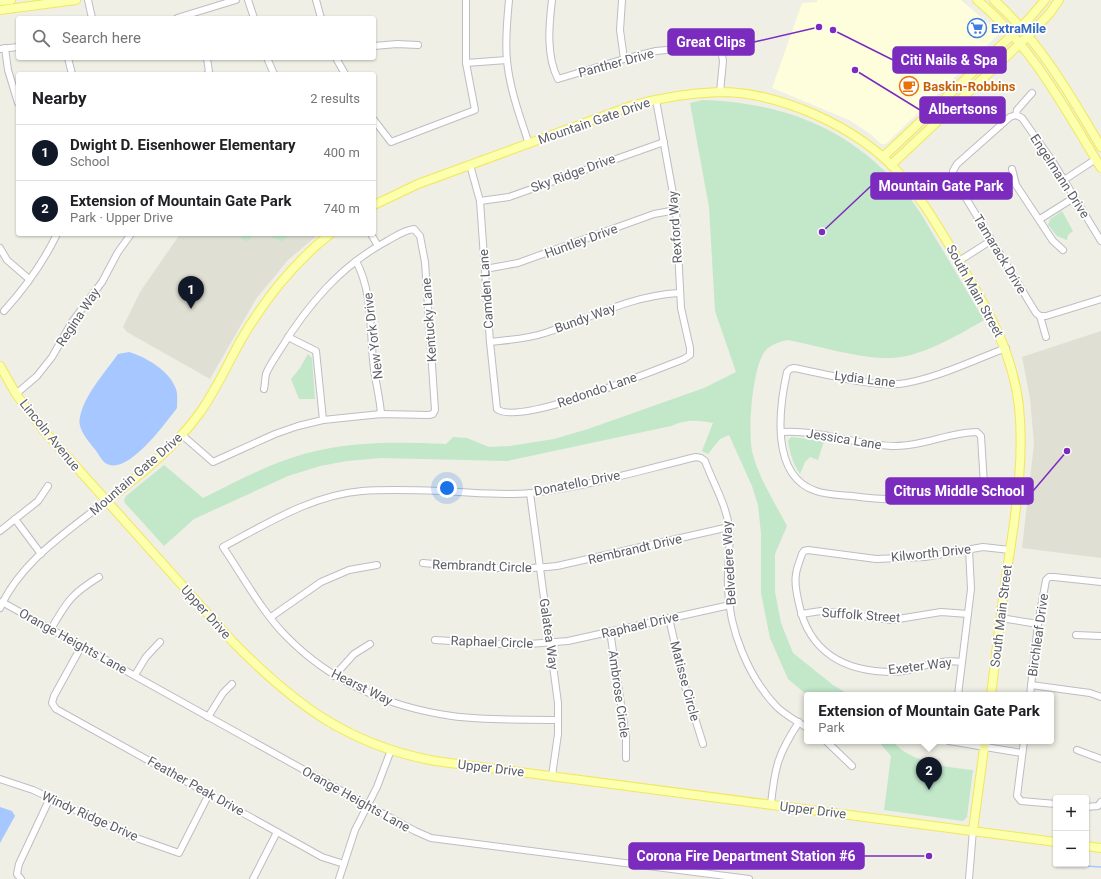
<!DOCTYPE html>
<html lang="en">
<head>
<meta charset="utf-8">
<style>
	:root { --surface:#fff; --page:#f6f6f6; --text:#202124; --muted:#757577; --line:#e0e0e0; --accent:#111827 }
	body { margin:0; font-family:Roboto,sans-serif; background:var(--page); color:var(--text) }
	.controls { position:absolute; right:12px; bottom:12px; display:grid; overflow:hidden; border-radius:4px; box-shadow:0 1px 3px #0004 }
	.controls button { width:36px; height:36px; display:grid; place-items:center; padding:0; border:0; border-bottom:1px solid var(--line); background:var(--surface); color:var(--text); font:20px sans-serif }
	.you { position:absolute; left:447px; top:488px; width:14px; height:14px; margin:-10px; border:3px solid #fff; border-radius:50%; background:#1a73e8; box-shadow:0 0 0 6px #1a73e833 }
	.badge { display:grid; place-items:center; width:26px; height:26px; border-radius:50%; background:var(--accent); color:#fff; font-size:13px; font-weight:700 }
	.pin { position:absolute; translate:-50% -33px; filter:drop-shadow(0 1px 2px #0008) }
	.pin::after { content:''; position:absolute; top:21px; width:14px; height:12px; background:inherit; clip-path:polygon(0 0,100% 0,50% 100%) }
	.popup { position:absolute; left:804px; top:692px; width:250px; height:52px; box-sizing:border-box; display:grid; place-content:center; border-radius:4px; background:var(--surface); filter:drop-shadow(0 1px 3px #0005); font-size:13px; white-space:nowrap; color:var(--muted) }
	.popup b { font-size:15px; color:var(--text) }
	.popup::after { content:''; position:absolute; left:50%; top:100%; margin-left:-8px; border:8px solid transparent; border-top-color:var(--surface) }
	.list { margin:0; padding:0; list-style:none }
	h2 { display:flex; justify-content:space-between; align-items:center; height:52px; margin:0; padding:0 16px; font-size:17px }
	h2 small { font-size:13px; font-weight:400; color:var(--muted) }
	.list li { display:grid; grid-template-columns:26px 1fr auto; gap:12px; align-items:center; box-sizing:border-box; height:56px; padding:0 16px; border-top:1px solid var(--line) }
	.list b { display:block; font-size:15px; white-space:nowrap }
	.list p { margin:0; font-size:13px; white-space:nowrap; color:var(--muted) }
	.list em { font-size:13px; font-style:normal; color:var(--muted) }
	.icon { flex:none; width:22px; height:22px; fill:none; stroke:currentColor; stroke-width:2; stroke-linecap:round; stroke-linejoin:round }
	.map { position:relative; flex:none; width:1101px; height:879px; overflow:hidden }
	.search { position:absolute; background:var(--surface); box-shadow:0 1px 3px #0004; left:16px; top:16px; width:360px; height:44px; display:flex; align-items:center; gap:10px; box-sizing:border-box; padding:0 14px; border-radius:4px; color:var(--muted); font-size:15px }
	.panel { position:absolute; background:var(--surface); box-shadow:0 1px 3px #0004; left:16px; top:72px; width:360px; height:164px; border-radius:4px }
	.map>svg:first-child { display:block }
	.commercial { fill:#fefddc }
	.education { fill:#dfdfd3 }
	.green { fill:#c2e7c9 }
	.water { fill:#a6c7ff }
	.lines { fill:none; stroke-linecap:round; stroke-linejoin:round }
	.stream { stroke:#a6c7ff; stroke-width:1.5 }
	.minor-casing { stroke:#bdbdc4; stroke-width:8 }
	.major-casing { stroke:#f3e65b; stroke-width:10 }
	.minor { stroke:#fff; stroke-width:6 }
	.major { stroke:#fcffab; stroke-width:8 }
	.labels { text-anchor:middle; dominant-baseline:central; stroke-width:3.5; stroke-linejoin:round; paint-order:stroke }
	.shop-label { font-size:13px; font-weight:bold; fill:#366cbe; stroke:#fff; text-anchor:start }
	.street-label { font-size:13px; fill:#5d5f66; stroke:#fff }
	.food-label { font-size:13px; font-weight:bold; fill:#c56008; stroke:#fff; text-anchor:start }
	.leader { fill:none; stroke:#7b2cbf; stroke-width:1.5 }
	.callout-dot { fill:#7b2cbf; stroke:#fff; stroke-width:1.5 }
	.callout { fill:#7b2cbf; stroke:#7b2cbf; stroke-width:1.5 }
	.callout-label { font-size:14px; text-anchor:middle; font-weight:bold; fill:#fff }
</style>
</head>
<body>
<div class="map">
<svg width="1101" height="879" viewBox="0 0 1101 879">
	<rect width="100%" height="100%" fill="#efefe5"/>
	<polygon class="commercial" points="817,0 961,0 996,30 997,36 886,144 881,144 869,133 849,120 772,88 802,3 817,2"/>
	<g class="education">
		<polygon points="180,234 319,234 288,260 256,299 210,379 127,332 123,327 140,292"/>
		<polygon points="1101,331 1101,558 1022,548 1034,444 1030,398 1022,357"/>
	</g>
	<g class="green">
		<path d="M703 100C788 103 853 130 908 196 920 210 929 228 939 244 954 269 969 295 984 320 958 335 922 357 891 358 860 359 819 346 788 340 779 342 772 344 766 350 752 365 747 435 753 455 760 480 775 503 787 526L775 554V592L781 623 793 653 833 685 850 695H807L788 679 770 638 761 593V533L758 505 752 486 729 435 720 439 708 454 702 451 713 423C697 420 687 419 671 426L507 461 381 458 347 461 320 466 288 476 194 519 164 546 125 503 124 500 126 496 164 465 203 498C236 482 268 464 304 454 351 441 398 442 446 444L453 437 467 438 489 447 510 446 554 439 588 429 704 388 736 372 715 311 709 207 690 103Z"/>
		<polygon points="1062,211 1073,231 1068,235 1067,240 1057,236 1048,225 1050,219"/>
		<polygon points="243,234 254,234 248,242 241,238"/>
		<polygon points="267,234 290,234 281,242"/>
		<polygon points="308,354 312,358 315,399 299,399 291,379 300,368"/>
		<path d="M791 437 824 441 818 460 810 457 805 462 800 474C793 463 790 454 788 441Z"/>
		<path d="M878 741H892C912 763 945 767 973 770L967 817 963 821 884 810 891 756Z"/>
	</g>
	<g class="water">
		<path d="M129 352C146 357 170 371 176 389 178 394 177 403 177 408 166 422 125 480 104 462 100 458 97 451 93 447 87 439 77 428 80 417 85 394 104 374 118 354Z"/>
		<polygon points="0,807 12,811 15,816 0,843"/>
	</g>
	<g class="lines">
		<polyline class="stream" points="1070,865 1101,867"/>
		<g class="minor-casing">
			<g id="minor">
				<polyline points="88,0 92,18"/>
				<polyline points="248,0 254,18"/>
				<polyline points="316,0 321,18"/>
				<path d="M509 0C507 20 505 41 507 61 510 90 520 117 529 144"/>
				<path d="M552 0C549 25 546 56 558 79L624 59 656 51 711 46 721 50 723 61 720 92"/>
				<polyline points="622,0 620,30 624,59"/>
				<polyline points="177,18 236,0"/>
				<polyline points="374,46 397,44 418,45"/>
				<polyline points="5,48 8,70 18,103"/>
				<polyline points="0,49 18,47"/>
				<polyline points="68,58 72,74"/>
				<polyline points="207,58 209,72 207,74"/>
				<polyline points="267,58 274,74"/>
				<polyline points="336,58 345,74"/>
				<polyline points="466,63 507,60"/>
				<polyline points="1032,93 1017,110 1016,115 1010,117 957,164 953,171 953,177 1036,313 1040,316 1046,337"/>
				<polyline points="1016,115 1022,118 1053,162 1101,241"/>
				<polyline points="374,120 391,142 475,110 466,63 466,0"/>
				<path d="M470 165 480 201 490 342 497 409C519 427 655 370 684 359L690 355V348L681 308 676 210 656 100"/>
				<polyline points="1012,169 1016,185 1053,241 1063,250"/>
				<polyline points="1064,180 1096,159"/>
				<polyline points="480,201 509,197 664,142"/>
				<polyline points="1040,219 1075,197"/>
				<polyline points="371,234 378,246"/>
				<polyline points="0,248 7,260 29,279"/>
				<path d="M356 261C374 295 369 332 374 369 376 384 380 399 381 414"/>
				<polyline points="959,261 992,240"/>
				<polyline points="485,269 518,263 654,214 676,210"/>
				<path d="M4 311C24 289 44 261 57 234"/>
				<polyline points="1040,316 1046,316 1101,299"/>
				<polyline points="288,337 316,351 323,420"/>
				<path d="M490 342C508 340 527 339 545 333 591 318 629 296 679 293"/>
				<path d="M1006 348C974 360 933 380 899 384 872 387 822 373 794 368L790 369 787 372C779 408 770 476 816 491 827 495 840 495 852 496 874 499 896 501 919 498 952 493 983 481 1018 485"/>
				<polyline points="16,394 37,376 52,357 72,322 102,282 118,252 131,234"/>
				<path d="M781 432C820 429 857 446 896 446 924 446 950 432 977 432L981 436 984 485"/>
				<path d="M182 435 213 462 275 434 298 426 323 420 381 414 429 415 433 414 435 410 425 262 420 236 414 229C404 230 396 236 387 241 340 266 307 306 280 350 275 358 269 366 266 374 265 379 265 385 264 389"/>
				<polyline points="530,493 558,703 558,734 552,776"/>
				<polyline points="15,519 41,554"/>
				<polyline points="0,531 38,501 48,486"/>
				<path d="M423 563C468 567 513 571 557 566L729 527"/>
				<polyline points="2,602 367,805 415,831 431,838 749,879"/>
				<path d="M0 608C21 561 67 532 106 501"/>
				<polyline points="801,614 821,611 892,620 941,612 968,614"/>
				<polyline points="271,617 321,582 349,570 377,565"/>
				<polyline points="669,618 683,680 703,744"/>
				<polyline points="1001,618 1038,624"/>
				<path d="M51 629C67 602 71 594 99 577"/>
				<polyline points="610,631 626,738 626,758"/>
				<polyline points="1076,635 1101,636"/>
				<polyline points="435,640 516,645 568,641 730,605"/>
				<polyline points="81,647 54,696 52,703 56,709 322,857 344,864"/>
				<path d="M962 662C933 658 919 671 894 672 846 672 809 653 799 604 797 595 794 584 796 574 797 567 800 560 802 554L804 551 808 550 876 559 925 557 983 547 1010 550"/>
				<polyline points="135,675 146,657 160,642"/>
				<polyline points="334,676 354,654 370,644"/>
				<polyline points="1031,685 1090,693 1101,697"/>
				<polyline points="958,695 971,589 969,549"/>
				<polyline points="1030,695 1038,624 1046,580 1049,577 1054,577 1101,582"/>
				<polyline points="208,717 223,693 232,684"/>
				<path d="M558 720C523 719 487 721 452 716 389 707 331 682 286 636 263 613 242 575 223 547 266 524 312 495 362 491 387 489 415 490 440 491 471 492 500 496 531 493 587 487 642 470 696 457L701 458 705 461C713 483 726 504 729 527 731 547 727 568 728 588 729 629 748 677 777 707 785 715 797 721 807 728"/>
				<polyline points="826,741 852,766"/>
				<polyline points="949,741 1022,753"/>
				<polyline points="1024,741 1017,796 1021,801 1056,804"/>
				<polyline points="1077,750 1101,759"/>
				<polyline points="0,779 33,790 128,835 179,853 209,794"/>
				<path d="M771 804C775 766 778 754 799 722"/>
				<polyline points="1086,807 1098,806 1101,802"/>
				<polyline points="21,879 17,874 19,864 50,798"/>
				<polyline points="253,879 277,832"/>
				<polyline points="339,879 355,830 377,787 391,750"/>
				<polyline points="969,879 973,830"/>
			</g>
		</g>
		<g class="major-casing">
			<g id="major">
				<path d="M977 0C1032 46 1064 107 1101 168"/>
				<path d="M994 0C1040 42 1070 94 1101 147"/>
				<polyline points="0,1 11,0"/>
				<polyline points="0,10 76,0"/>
				<polyline points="883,157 1028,20 1045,0"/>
				<polyline points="891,165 1028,36 1050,13 1059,0"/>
				<path d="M374 205 418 184 631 106C659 98 690 93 719 92 781 92 857 127 898 172 923 199 941 232 960 263 988 309 1013 353 1019 407 1024 455 1017 504 1010 551 1002 599 997 647 991 695"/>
				<path d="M0 366 16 394 45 432 233 642C294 704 348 745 435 761L1056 842"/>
				<path d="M106 501C140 475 174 448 199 414 215 392 227 365 241 340 265 299 292 264 330 234"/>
				<polyline points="973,830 985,741"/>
				<polyline points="1086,846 1101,848"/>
			</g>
		</g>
		<use href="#minor" class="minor"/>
		<use href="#major" class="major"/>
	</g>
	<defs>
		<g id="supermarket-ring" transform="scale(1)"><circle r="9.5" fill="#fff" stroke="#3f7fe0" stroke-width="1.5"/><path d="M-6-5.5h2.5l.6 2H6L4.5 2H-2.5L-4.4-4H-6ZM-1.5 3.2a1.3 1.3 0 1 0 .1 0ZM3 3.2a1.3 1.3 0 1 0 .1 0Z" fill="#3f7fe0"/></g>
		<g id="cafe-ring" transform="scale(1)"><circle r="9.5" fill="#fff" stroke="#e8710a" stroke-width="1.5"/><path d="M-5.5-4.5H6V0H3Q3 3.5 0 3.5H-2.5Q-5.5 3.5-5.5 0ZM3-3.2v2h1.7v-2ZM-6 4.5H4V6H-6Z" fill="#e8710a"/></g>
	</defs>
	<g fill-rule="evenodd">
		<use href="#supermarket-ring" x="977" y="28"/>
		<use href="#cafe-ring" x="909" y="86"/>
	</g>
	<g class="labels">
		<g class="shop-label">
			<text x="991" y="28">ExtraMile</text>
		</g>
		<g class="street-label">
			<text transform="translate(616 63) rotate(-15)">Panther Drive</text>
			<text transform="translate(594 121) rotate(-19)">Mountain Gate Drive</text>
			<text transform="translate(573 173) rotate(-20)">Sky Ridge Drive</text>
			<text transform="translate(1060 176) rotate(57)">Engelmann Drive</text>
			<text transform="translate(675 227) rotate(-94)">Rexford Way</text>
			<text transform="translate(581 241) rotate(-20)">Huntley Drive</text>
			<text transform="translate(1000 254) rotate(59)">Tamarack Drive</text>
			<text transform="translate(486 289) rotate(-94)">Camden Lane</text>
			<text transform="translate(975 291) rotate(61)">South Main Street</text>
			<text transform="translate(78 317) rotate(-56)">Regina Way</text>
			<text transform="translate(585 318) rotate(-20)">Bundy Way</text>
			<text transform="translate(429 320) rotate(-94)">Kentucky Lane</text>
			<text transform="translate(373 336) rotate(-97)">New York Drive</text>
			<text transform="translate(865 379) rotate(7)">Lydia Lane</text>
			<text transform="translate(597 390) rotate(-19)">Redondo Lane</text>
			<text transform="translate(50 435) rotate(51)">Lincoln Avenue</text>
			<text transform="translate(844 439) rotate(9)">Jessica Lane</text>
			<text transform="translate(136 474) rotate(-41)">Mountain Gate Drive</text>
			<text transform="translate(577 483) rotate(-11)">Donatello Drive</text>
			<text transform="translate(635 549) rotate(-13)">Rembrandt Drive</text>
			<text transform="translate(931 553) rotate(-6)">Kilworth Drive</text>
			<text transform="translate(729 563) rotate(-93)">Belvedere Way</text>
			<text transform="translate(482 566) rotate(2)">Rembrandt Circle</text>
			<text transform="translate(206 612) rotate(48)">Upper Drive</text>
			<text transform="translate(861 615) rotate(4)">Suffolk Street</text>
			<text transform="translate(1001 616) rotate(-83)">South Main Street</text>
			<text transform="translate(640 625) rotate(-13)">Raphael Drive</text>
			<text transform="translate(549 634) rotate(82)">Galatea Way</text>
			<text transform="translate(1038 635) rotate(-82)">Birchleaf Drive</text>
			<text transform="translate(73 641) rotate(29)">Orange Heights Lane</text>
			<text transform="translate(492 642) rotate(2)">Raphael Circle</text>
			<text transform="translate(920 666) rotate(-7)">Exeter Way</text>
			<text transform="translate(685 681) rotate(75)">Matisse Circle</text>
			<text transform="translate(362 687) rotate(26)">Hearst Way</text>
			<text transform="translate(619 694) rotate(82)">Ambrose Circle</text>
			<text transform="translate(491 768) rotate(7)">Upper Drive</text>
			<text transform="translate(196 786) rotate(29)">Feather Peak Drive</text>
			<text transform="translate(356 799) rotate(29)">Orange Heights Lane</text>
			<text transform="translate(813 810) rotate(7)">Upper Drive</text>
			<text transform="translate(90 816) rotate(24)">Windy Ridge Drive</text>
		</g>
		<g class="food-label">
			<text x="923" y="86">Baskin-Robbins</text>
		</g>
	</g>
	<path class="leader" d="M819 27L754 42M833 30L893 60M855 70L920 110M822 232L871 186M1067 451L1033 491M929 856L864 856"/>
	<g class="callout-dot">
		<circle cx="819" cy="27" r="4"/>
		<circle cx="833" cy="30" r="4"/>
		<circle cx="855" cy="70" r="4"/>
		<circle cx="822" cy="232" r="4"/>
		<circle cx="1067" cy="451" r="4"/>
		<circle cx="929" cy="856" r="4"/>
	</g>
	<g class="callout">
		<rect x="668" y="29" width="86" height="26" rx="4"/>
		<rect x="893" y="47" width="113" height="26" rx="4"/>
		<rect x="920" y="97" width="85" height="26" rx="4"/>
		<rect x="871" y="173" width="141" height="26" rx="4"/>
		<rect x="886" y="478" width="147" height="26" rx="4"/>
		<rect x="629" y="843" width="235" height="26" rx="4"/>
	</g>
	<g class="callout-label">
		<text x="711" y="47">Great Clips</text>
		<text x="949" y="65">Citi Nails &amp; Spa</text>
		<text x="963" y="114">Albertsons</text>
		<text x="941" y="191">Mountain Gate Park</text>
		<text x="959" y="496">Citrus Middle School</text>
		<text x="746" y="861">Corona Fire Department Station #6</text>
	</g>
</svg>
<div class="controls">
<button>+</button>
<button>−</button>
</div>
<div class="you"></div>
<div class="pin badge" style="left:191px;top:309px">1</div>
<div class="pin badge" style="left:929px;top:790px">2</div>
<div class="popup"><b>Extension of Mountain Gate Park</b>Park</div>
<div class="search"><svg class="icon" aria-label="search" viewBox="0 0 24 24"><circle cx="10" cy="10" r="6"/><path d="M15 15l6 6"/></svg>Search here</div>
<section class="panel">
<h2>Nearby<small>2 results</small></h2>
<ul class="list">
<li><span class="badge">1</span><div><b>Dwight D. Eisenhower Elementary</b><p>School</p></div><em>400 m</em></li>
<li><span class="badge">2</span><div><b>Extension of Mountain Gate Park</b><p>Park · Upper Drive</p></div><em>740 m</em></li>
</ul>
</section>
</div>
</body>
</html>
